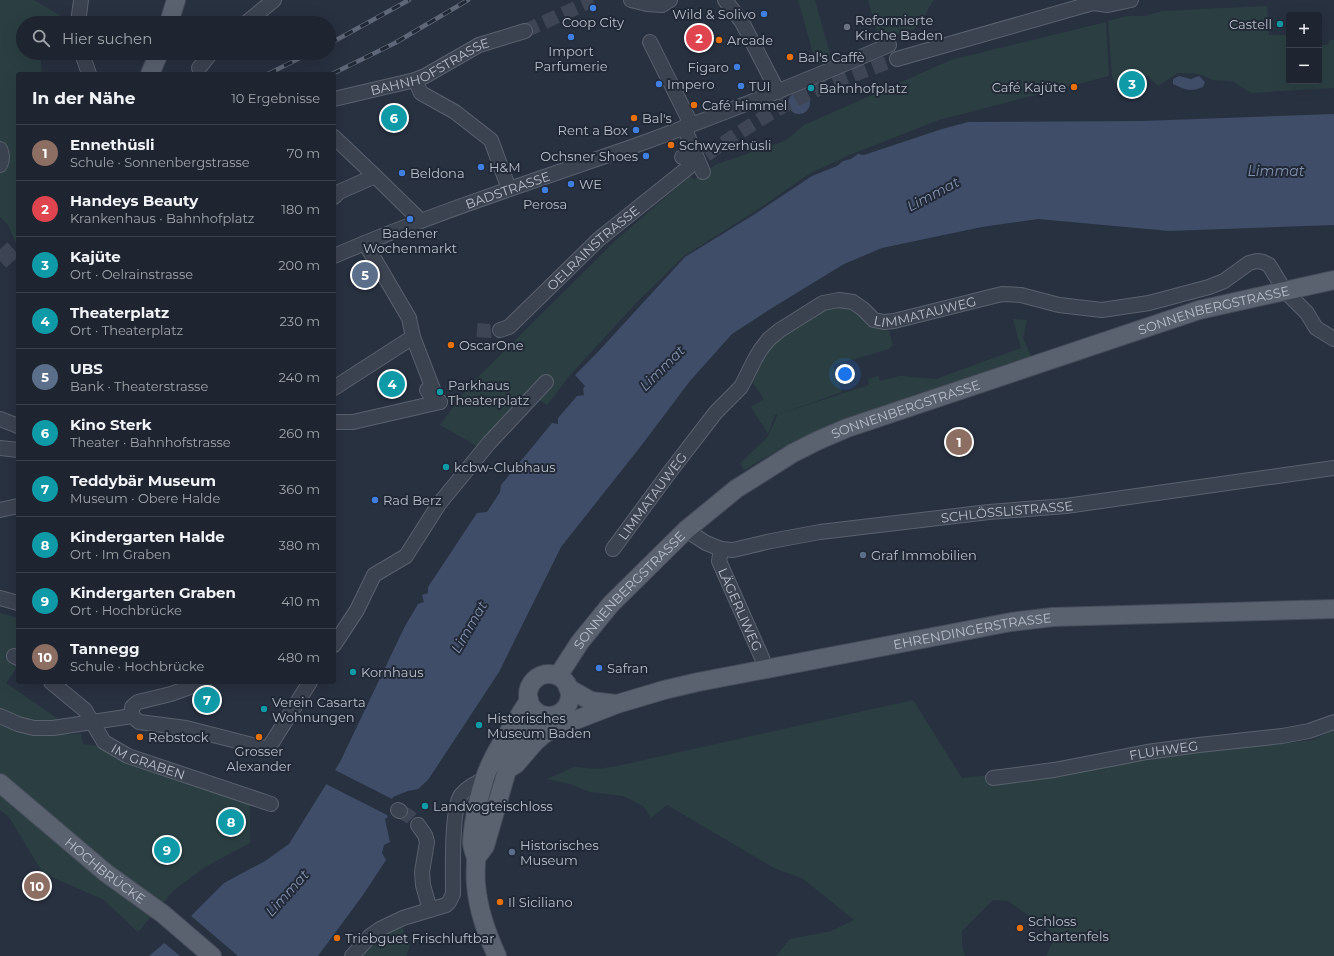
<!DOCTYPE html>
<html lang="de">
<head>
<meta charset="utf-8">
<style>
	:root { --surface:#1e2530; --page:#2b313c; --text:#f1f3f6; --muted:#a1a5ab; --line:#3c424c; --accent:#96b4f2 }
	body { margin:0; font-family:Montserrat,sans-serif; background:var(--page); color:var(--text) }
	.controls { position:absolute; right:12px; top:12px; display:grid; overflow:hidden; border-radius:4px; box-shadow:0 4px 16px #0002 }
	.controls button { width:36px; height:36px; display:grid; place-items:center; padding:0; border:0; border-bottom:1px solid var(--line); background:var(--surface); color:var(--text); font:20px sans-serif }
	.you { position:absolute; left:845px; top:374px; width:14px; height:14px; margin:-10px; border:3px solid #fff; border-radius:50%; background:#1a73e8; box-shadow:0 0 0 6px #1a73e833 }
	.badge { display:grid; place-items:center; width:26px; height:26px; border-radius:50%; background:var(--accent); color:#fff; font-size:13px; font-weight:700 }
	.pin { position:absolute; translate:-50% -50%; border:2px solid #fff; box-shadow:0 1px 4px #0006 }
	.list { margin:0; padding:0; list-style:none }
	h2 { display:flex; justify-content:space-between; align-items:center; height:52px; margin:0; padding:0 16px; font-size:17px }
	h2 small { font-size:13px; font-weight:400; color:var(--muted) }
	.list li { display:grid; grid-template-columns:26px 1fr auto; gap:12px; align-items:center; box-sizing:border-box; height:56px; padding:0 16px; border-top:1px solid var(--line) }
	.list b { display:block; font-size:15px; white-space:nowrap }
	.list p { margin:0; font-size:13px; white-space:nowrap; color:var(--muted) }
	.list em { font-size:13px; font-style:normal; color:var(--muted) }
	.icon { flex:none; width:22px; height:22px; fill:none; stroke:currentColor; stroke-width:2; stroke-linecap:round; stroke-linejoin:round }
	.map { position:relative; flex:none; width:1334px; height:956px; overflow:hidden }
	.search { position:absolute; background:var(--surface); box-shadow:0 4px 16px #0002; left:16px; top:16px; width:320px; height:44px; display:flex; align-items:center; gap:10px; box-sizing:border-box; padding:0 14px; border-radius:22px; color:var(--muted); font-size:15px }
	.panel { position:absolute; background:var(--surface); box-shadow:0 4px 16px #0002; left:16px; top:72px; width:320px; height:612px; border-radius:4px }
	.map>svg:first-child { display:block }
	.green { fill:#2b3f42 }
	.water { fill:#3f4d68 }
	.pier { fill:#283140 }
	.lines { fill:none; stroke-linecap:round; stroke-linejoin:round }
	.minor-tunnel { stroke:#3e4655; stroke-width:14; stroke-dasharray:14 7; stroke-linecap:butt }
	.major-tunnel { stroke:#3e4655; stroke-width:18; stroke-dasharray:18 9; stroke-linecap:butt }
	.minor-casing { stroke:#5a616e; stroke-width:16 }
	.major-casing { stroke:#464c5a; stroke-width:20 }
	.minor { stroke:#3c4350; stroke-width:14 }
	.major { stroke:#5a6270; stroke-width:18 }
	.rail-casing { stroke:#5e6777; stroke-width:4.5 }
	.rail { stroke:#212836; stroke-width:3; stroke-dasharray:9; stroke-linecap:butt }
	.shop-dot { fill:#3f7fe0; stroke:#212836; stroke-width:1.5 }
	.culture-dot { fill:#0f9aa8; stroke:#212836; stroke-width:1.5 }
	.worship-dot { fill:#6b7280; stroke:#212836; stroke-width:1.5 }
	.food-dot { fill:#e8710a; stroke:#212836; stroke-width:1.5 }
	.service-dot { fill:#5c6f8a; stroke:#212836; stroke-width:1.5 }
	.labels { text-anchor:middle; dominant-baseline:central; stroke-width:4; stroke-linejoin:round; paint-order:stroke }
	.poi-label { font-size:13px; fill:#b9bfca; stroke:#212836; text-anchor:start }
	.street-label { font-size:13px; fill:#b9bfca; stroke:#212836 }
	.water-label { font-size:14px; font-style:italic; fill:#8293b0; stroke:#212836 }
</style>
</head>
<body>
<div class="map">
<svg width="1334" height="956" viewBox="0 0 1334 956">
	<rect width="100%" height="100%" fill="#283140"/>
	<g class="green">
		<polygon points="0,0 34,0 66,19 63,23 23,23 23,53 40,53 42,74 18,74 18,248 8,225 0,217"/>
		<polygon points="798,0 815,0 832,61 816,64"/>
		<path d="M868 0H934C927 7 924 22 917 27 913 30 886 37 879 39Z"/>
		<polygon points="1267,6 1269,35 1289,35 1289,81 1319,81 1319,45 1327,45 1330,40 1334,40 1334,88 1251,93 1232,81 1213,80 1199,74 1178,73 1158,86 1148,76 1134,74 1125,79 1117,87 1112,76 1108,21 1128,16 1145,16 1162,11"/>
		<polygon points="1106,22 1109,76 939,120 847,156 809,174 754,212 684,256 636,303 571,374 547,405 529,393 477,446 440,425 468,387 615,241 690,176 694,180 717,164 785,141 804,125 951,60"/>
		<polygon points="840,305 854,309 876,327 889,331 893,345 889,349 833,365 842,392 779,414 869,385 868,379 878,376 880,381 900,376 936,379 1021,348 1013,319 1027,320 1023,338 1031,356 843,421 790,443 744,470 740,463 767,438 778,414 775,415 768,434 751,407 764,399 750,379 767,348 781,333 826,307"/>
		<polygon points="0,613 18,618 18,666 6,683 61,721 68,735 81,733 83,744 121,749 250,803 250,843 205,867 174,890 138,932 104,900 43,873 9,817 0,810"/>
		<polygon points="913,700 962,778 1313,740 1334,730 1334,956 1046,956 1056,935 1008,901 993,900 962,931 962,946 965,956 776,956 790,939 831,931 854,920 802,878 776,869 667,805 651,818 643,806 623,796 590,792 570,784 547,779 574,767 598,769 617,766"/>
		<polygon points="402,927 410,946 406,956 360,956 383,935"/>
	</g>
	<g class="water">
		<path d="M1179 76 1191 79 1199 76 1205 82 1203 87C1190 92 1186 90 1173 84V79Z"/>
		<circle cx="799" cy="103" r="11"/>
		<polygon points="1334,114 1334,225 1169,231 1038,219 982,227 882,248 844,264 772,308 732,334 690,381 641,446 561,547 499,672 428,780 418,789 408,791 393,797 386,813 388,817 385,819 390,842 384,845 382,853 386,860 363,895 318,956 149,956 161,946 224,883 265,861 289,844 340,762 405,626 418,604 424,602 422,595 428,593 428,587 477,513 487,512 500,492 501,485 552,423 558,424 558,418 577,396 584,395 583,389 585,386 575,375 596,354 685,257 755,214 812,176 837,166 843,161 851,159 858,154 864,155 942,129 968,122 1142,121"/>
	</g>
	<g class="pier">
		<polygon points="333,769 394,800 388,813 389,816 324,783"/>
		<polygon points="190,915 238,956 180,956 163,942"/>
	</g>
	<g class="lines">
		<g class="minor-tunnel">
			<polyline points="525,31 593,0"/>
			<path d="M689 167C723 143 758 119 795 100 827 84 862 72 897 59"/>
			<polyline points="477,330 490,331 500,330"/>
			<polyline points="400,811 410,817 418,825"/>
		</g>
		<polyline class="major-tunnel" points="0,261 18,245"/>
		<g class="minor-casing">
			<g id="minor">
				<polyline points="631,0 647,4 662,5 670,0"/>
				<polyline points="725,0 742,22 778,92"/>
				<polyline points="1093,3 1108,5 1131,0"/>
				<polyline points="78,23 81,0"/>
				<polyline points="246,23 274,0"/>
				<polyline points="650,42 691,124"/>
				<polyline points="82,53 89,74"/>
				<polyline points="897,59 1093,3 1097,0"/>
				<polyline points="199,68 211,53"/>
				<polyline points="415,80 421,93 455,112 491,140 509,189"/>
				<path id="s1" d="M334 99 415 80 425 76 479 45 525 31"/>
				<polyline points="684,127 703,172"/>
				<polyline points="334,137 375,176 421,221"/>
				<path d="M0 149C3 155 3 159 0 165"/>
				<polyline points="682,157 693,150"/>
				<polyline points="334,197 339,192 375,176"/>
				<polyline points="365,243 409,318 413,337 433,389 427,390 434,401 440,402"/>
				<path id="s2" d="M334 256C433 213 535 181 637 145 722 114 806 81 889 45"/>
				<path id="s3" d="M500 330 509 327 599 239 689 167"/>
				<polyline points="334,388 413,337"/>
				<polyline points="0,419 18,426"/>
				<polyline points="334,422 353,422 440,402"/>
				<polyline points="0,448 18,450"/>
				<polyline points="0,510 18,506"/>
				<path id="s4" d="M686 530 706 543 721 549 733 550 771 541 820 532 989 512 1066 506 1334 468"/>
				<path id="s5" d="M613 549 669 473 716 412 741 387 755 359 761 349 769 339 780 330 823 303 839 300 853 302 863 309 874 320 884 322 894 321 1002 294 1021 295 1059 305 1102 310 1149 303 1209 287 1224 281 1249 263 1257 261 1263 262 1269 265 1285 291 1307 313 1316 328 1334 339"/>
				<path id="s6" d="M721 549 719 561 762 658 766 669"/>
				<polyline points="0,598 18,603"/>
				<polyline points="334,645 357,610 374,575 406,556 439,504 489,443 546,382"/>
				<polyline points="14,656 18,658"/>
				<path id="s7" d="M51 682 85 710 104 742 128 756 271 804"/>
				<polyline points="0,716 18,724 34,728 53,728 132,716"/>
				<polyline points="132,716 139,722 186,728 268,749 310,682"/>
				<polyline points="132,716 132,707 138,702 171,694 204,682"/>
				<path id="s8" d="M993 778 1054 770 1147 752 1199 745 1282 736 1309 731 1334 722"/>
				<polyline points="398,810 400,811"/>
				<polyline points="418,825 425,835 427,842 422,872 423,885 430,910"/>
				<path d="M352 956 370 936 380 929 403 918 446 905 449 902 453 894C453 874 451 809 461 795 468 786 479 781 490 777"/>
			</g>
		</g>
		<g class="major-casing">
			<g id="major">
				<polyline points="169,23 176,0"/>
				<polyline points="150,74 159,53"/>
				<circle cx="549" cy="695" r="21"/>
				<path id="s9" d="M558 676 580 642 611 604 686 530 736 489 793 453 819 440 847 428 1199 310 1334 280"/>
				<polyline points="568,688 591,701 616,704"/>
				<path id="s10" d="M507 770 516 764 535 742 544 734 555 728 617 704 664 690 698 682 1011 622 1053 617 1334 609"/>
				<path id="s11" d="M0 783 106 873 163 914 212 956"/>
				<polyline points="476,858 485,846 507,770 516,748 524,735 542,715"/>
				<path d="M497 956C486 932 478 910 476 884 475 876 476 867 476 859 475 853 472 848 472 842 473 821 481 784 490 765 500 742 516 722 529 700"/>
			</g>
		</g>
		<use href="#minor" class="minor"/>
		<use href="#major" class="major"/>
		<g class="rail-casing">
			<g id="rail">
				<polyline points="329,44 409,0"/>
				<polyline points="268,74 310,53"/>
				<polyline points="332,74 395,43 468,0"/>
			</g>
		</g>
		<use href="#rail" class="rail"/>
	</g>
	<g class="shop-dot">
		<circle cx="593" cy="8" r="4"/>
		<circle cx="764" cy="14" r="4"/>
		<circle cx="571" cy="37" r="4"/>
		<circle cx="737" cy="67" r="4"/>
		<circle cx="659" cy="84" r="4"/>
		<circle cx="741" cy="86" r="4"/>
		<circle cx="636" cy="130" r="4"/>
		<circle cx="646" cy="156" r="4"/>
		<circle cx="481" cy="167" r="4"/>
		<circle cx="402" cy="173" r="4"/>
		<circle cx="571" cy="184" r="4"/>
		<circle cx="545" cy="190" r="4"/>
		<circle cx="410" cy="219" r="4"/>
		<circle cx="375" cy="500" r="4"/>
		<circle cx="599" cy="668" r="4"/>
	</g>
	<g class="culture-dot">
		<circle cx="1280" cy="24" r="4"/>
		<circle cx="811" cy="88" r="4"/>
		<circle cx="440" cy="392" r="4"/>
		<circle cx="446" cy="467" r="4"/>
		<circle cx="353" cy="672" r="4"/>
		<circle cx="264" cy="709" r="4"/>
		<circle cx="479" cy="725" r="4"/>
		<circle cx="425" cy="806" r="4"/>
	</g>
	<circle class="worship-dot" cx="847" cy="27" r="4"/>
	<g class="food-dot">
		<circle cx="719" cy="40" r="4"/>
		<circle cx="790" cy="57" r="4"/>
		<circle cx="1074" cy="87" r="4"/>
		<circle cx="694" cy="105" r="4"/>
		<circle cx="634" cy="118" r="4"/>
		<circle cx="671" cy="145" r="4"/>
		<circle cx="451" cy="345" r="4"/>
		<circle cx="140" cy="737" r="4"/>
		<circle cx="259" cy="737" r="4"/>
		<circle cx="500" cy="902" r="4"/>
		<circle cx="1020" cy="928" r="4"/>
		<circle cx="337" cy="938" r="4"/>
	</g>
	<g class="service-dot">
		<circle cx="863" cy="555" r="4"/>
		<circle cx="512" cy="852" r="4"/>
	</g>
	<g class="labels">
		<g class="poi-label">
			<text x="756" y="14" text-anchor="end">Wild &amp; Solivo</text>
			<text x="855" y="20">Reformierte<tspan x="855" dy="15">Kirche Baden</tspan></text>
			<text x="593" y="22" text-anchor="middle">Coop City</text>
			<text x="1272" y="24" text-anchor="end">Castell</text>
			<text x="727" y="40">Arcade</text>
			<text x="571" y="51" text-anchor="middle">Import<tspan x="571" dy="15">Parfumerie</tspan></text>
			<text x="798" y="57">Bal's Caffè</text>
			<text x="729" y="67" text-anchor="end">Figaro</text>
			<text x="667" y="84">Impero</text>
			<text x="749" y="86">TUI</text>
			<text x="1066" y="87" text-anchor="end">Café Kajüte</text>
			<text x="819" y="88">Bahnhofplatz</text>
			<text x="702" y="105">Café Himmel</text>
			<text x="642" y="118">Bal's</text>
			<text x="628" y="130" text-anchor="end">Rent a Box</text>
			<text x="679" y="145">Schwyzerhüsli</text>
			<text x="638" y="156" text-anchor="end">Ochsner Shoes</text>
			<text x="489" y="167">H&amp;M</text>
			<text x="410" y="173">Beldona</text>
			<text x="579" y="184">WE</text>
			<text x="545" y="204" text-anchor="middle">Perosa</text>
			<text x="410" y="233" text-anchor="middle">Badener<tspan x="410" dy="15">Wochenmarkt</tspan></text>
			<text x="459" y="345">OscarOne</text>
			<text x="448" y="385">Parkhaus<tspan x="448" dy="15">Theaterplatz</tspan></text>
			<text x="454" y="467">kcbw-Clubhaus</text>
			<text x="383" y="500">Rad Berz</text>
			<text x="871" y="555">Graf Immobilien</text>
			<text x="607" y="668">Safran</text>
			<text x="361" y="672">Kornhaus</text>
			<text x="272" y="702">Verein Casarta<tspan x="272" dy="15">Wohnungen</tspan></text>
			<text x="487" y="718">Historisches<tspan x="487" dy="15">Museum Baden</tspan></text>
			<text x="148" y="737">Rebstock</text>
			<text x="259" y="751" text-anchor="middle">Grosser<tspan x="259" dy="15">Alexander</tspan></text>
			<text x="433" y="806">Landvogteischloss</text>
			<text x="520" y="845">Historisches<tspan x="520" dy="15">Museum</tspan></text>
			<text x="508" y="902">Il Siciliano</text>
			<text x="1028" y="921">Schloss<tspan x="1028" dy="15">Schartenfels</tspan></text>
			<text x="345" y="938">Triebguet Frischluftbar</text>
		</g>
		<g class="street-label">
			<text stroke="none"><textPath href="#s1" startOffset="102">BAHNHOFSTRASSE</textPath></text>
			<text stroke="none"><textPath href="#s2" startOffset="186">BADSTRASSE</textPath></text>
			<text stroke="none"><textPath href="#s3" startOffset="125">OELRAINSTRASSE</textPath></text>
			<text stroke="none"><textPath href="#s5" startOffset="438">LIMMATAUWEG</textPath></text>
			<text stroke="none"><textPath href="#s9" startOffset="772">SONNENBERGSTRASSE</textPath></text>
			<text stroke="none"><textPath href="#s9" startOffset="448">SONNENBERGSTRASSE</textPath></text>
			<text stroke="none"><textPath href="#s5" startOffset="66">LIMMATAUWEG</textPath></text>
			<text stroke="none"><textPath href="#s4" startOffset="329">SCHLÖSSLISTRASSE</textPath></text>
			<text stroke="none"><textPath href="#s9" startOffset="112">SONNENBERGSTRASSE</textPath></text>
			<text stroke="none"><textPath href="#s6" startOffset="65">LÄGERLIWEG</textPath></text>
			<text stroke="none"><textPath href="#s10" startOffset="494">EHRENDINGERSTRASSE</textPath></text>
			<text stroke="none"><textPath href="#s8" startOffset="173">FLUHWEG</textPath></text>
			<text stroke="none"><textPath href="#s7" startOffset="130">IM GRABEN</textPath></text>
			<text stroke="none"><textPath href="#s11" startOffset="137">HOCHBRÜCKE</textPath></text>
		</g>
		<g class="water-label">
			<text x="1276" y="171">Limmat</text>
			<text transform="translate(933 194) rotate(-28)">Limmat</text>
			<text transform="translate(662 368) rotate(-45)">Limmat</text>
			<text transform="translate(469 627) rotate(-60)">Limmat</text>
			<text transform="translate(287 893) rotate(-48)">Limmat</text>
		</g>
	</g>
</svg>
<div class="controls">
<button>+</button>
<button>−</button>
</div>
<div class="you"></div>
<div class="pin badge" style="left:959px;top:442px;background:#8d6e63">1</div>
<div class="pin badge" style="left:699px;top:38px;background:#e0444e">2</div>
<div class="pin badge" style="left:1132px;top:84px;background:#0f9aa8">3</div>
<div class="pin badge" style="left:392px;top:384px;background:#0f9aa8">4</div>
<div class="pin badge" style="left:365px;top:275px;background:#5c6f8a">5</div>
<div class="pin badge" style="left:394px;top:118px;background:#0f9aa8">6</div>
<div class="pin badge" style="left:207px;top:700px;background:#0f9aa8">7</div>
<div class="pin badge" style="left:231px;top:822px;background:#0f9aa8">8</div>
<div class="pin badge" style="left:167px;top:850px;background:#0f9aa8">9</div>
<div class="pin badge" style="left:37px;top:886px;background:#8d6e63">10</div>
<div class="search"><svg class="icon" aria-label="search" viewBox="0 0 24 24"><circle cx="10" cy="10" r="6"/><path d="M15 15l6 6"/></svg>Hier suchen</div>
<section class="panel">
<h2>In der Nähe<small>10 Ergebnisse</small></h2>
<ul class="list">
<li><span class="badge" style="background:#8d6e63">1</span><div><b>Ennethüsli</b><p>Schule · Sonnenbergstrasse</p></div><em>70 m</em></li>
<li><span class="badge" style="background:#e0444e">2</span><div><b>Handeys Beauty</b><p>Krankenhaus · Bahnhofplatz</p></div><em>180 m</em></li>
<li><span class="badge" style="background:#0f9aa8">3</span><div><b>Kajüte</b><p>Ort · Oelrainstrasse</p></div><em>200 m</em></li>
<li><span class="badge" style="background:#0f9aa8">4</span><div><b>Theaterplatz</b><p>Ort · Theaterplatz</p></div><em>230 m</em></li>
<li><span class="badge" style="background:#5c6f8a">5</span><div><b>UBS</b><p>Bank · Theaterstrasse</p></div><em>240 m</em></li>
<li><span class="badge" style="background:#0f9aa8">6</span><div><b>Kino Sterk</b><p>Theater · Bahnhofstrasse</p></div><em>260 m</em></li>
<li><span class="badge" style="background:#0f9aa8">7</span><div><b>Teddybär Museum</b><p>Museum · Obere Halde</p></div><em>360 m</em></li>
<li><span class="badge" style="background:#0f9aa8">8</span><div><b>Kindergarten Halde</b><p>Ort · Im Graben</p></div><em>380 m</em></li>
<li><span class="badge" style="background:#0f9aa8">9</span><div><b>Kindergarten Graben</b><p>Ort · Hochbrücke</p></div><em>410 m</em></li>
<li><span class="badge" style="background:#8d6e63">10</span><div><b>Tannegg</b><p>Schule · Hochbrücke</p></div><em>480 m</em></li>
</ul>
</section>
</div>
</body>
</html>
